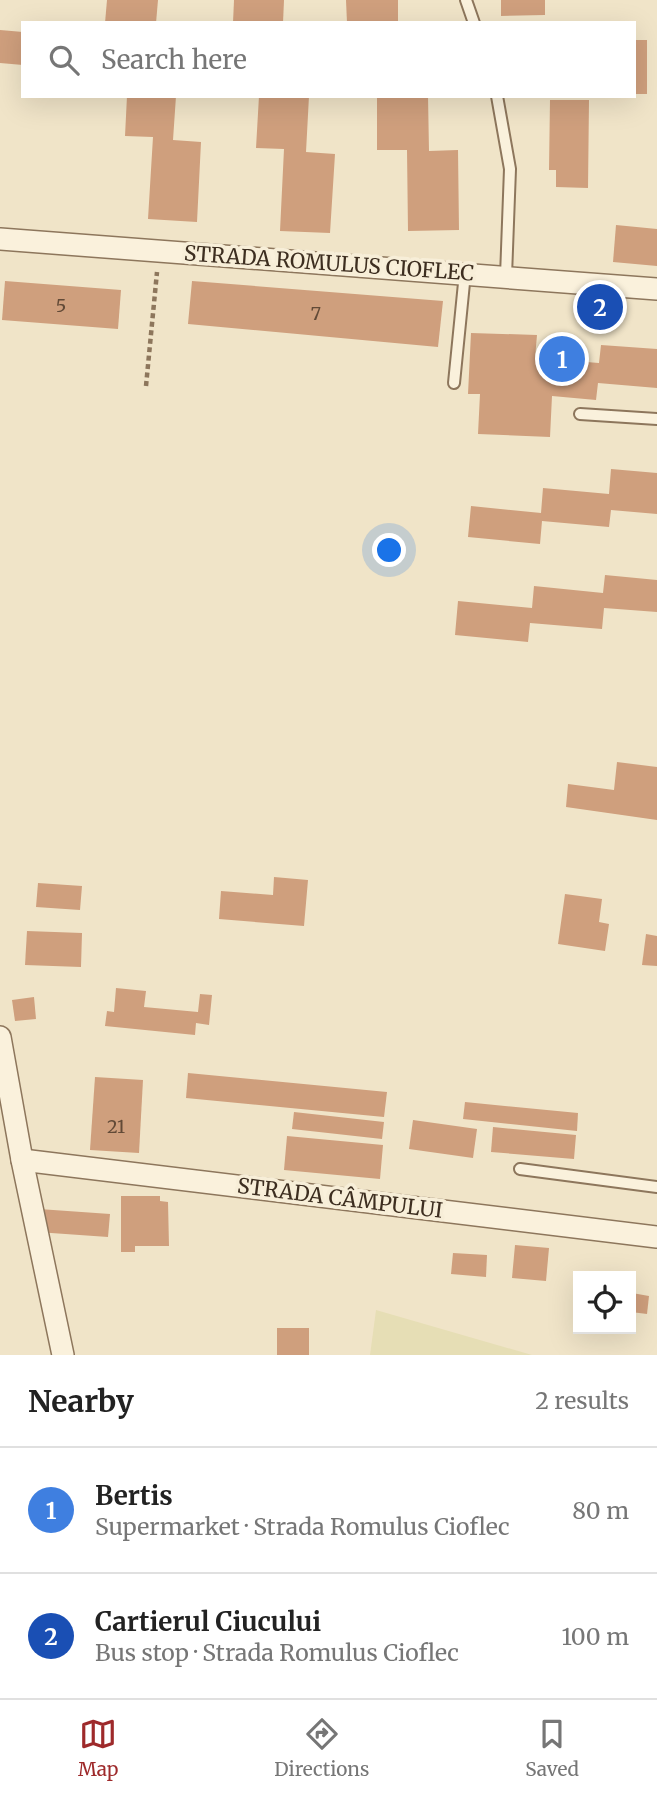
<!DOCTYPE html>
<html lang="en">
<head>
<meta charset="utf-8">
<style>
	:root { --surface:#fff; --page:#f6f6f6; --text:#222; --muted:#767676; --line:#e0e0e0; --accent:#9e2a2b }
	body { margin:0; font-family:Merriweather,serif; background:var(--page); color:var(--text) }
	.controls { position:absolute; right:21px; bottom:21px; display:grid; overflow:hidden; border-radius:0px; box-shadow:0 7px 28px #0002 }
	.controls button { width:63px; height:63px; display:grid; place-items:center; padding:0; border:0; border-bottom:2px solid var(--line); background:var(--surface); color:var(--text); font:35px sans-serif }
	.you { position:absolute; left:390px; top:551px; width:24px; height:24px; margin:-18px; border:5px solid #fff; border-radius:50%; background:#1a73e8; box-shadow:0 0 0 10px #1a73e833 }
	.badge { display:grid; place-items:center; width:46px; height:46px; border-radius:50%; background:var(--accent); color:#fff; font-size:23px; font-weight:700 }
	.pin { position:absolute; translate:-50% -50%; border:4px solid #fff; box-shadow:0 2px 7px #0006 }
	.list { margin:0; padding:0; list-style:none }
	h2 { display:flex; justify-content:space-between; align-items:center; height:91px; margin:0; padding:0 28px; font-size:30px }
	h2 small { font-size:23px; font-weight:400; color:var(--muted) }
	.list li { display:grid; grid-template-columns:46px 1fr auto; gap:21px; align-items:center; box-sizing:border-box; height:126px; padding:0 28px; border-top:2px solid var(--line) }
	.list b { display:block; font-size:26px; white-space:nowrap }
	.list p { margin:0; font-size:23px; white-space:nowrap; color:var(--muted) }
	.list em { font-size:23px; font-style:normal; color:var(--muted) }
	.icon { flex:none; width:38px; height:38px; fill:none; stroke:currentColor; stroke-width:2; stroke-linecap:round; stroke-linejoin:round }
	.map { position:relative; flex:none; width:657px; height:1355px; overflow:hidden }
	.search { position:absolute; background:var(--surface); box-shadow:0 7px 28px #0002; left:21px; right:21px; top:21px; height:77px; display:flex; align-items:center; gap:18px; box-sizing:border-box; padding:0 24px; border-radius:0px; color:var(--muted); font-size:26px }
	.sheet { height:343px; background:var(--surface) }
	nav { display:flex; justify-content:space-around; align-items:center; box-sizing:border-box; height:98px; border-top:2px solid var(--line); background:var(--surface); font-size:19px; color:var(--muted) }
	nav a { display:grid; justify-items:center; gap:4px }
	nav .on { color:var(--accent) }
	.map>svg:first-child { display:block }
	.farmland { fill:#e6deb5 }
	.building { fill:#cf9f7d }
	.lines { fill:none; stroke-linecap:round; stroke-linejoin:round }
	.lane-casing { stroke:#8d765c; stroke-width:14 }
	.street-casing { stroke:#8d765c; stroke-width:24 }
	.path { stroke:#8d765c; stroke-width:4.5; stroke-dasharray:5 3.5; stroke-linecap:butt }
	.lane { stroke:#faf1dc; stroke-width:10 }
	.street { stroke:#faf1dc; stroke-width:21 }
	.labels { text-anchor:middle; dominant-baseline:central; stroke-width:7; stroke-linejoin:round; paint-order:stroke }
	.number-label { font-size:18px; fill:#624a37 }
	.street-label { font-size:21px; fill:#3d2e20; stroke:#f7eed8 }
</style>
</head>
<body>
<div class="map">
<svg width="657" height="1355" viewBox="0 0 657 1355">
	<rect width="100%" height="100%" fill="#f0e4c8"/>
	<polygon class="farmland" points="376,1310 532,1355 370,1355"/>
	<g class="building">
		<polygon points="107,0 158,0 156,23 105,23"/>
		<polygon points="234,0 284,0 283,23 233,23"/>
		<polygon points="346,0 398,0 398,23 347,23"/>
		<polygon points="501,0 545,0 545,15 501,16"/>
		<polygon points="0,30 23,32 23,65 0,63"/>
		<rect x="634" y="40" width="13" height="54"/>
		<polygon points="127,96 176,96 173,140 201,142 197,222 148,219 153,137 125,136"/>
		<polygon points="259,96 309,96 306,152 335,154 330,233 280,231 284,149 256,148"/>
		<polygon points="377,96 428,96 429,151 458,150 459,230 408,231 407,150 377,150"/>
		<polygon points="550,100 589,100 588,188 556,187 556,170 549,170"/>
		<polygon points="616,225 657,229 657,266 613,262"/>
		<polygon points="5,281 121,290 118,329 2,320"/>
		<polygon points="192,281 443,301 438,347 188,324"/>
		<polygon points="471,333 537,335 535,358 599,363 601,345 657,349 657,388 598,383 596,400 552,396 550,437 478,434 480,394 468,394"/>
		<polygon points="611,469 657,473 657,514 611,510 609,527 542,521 540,544 468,537 471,506 541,513 543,488 609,494"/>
		<polygon points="605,575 657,580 657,612 604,608 602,629 530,623 528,642 455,635 458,601 532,608 534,586 603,593"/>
		<polygon points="617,762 657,767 657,820 566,807 568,784 614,790"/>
		<polygon points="274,877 308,880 304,926 219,919 221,891 273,895"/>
		<polygon points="38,883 82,886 80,910 36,907"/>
		<polygon points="565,894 602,899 599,922 609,924 605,951 558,944"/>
		<polygon points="27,931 82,933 81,967 25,965"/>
		<polygon points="646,934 657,936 657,966 642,965"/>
		<polygon points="116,988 146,991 144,1007 198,1012 200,994 212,995 209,1025 196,1023 195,1035 105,1026 107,1011 114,1012"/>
		<polygon points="34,997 36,1019 15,1021 12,1000"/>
		<polygon points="188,1073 387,1092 384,1117 186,1098"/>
		<polygon points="95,1077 143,1080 139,1153 90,1150"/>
		<polygon points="465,1102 578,1113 577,1131 463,1119"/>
		<polygon points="294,1112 384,1122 382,1139 292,1129"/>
		<polygon points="413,1120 477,1129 473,1158 409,1149"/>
		<polygon points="493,1127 576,1135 574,1159 491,1152"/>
		<polygon points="287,1136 383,1145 380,1179 284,1170"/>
		<polygon points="121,1196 160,1196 160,1201 168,1202 169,1246 135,1246 135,1252 121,1252"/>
		<polygon points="39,1209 110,1214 108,1237 37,1232"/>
		<polygon points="515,1245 549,1248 546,1281 512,1278"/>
		<polygon points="453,1253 487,1255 486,1277 451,1274"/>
		<polygon points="632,1293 649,1296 647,1314 631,1312"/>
		<rect x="277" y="1328" width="32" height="27"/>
	</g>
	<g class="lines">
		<g class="lane-casing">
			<g id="lane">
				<polyline points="466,0 474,23"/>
				<polyline points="497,96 510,169 506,276"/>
				<polyline points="454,383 465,273"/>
				<polyline points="580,414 657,419"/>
				<polyline points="520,1169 657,1187"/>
			</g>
		</g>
		<g class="street-casing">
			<g id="street">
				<polyline points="0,239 657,289"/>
				<polyline points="0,1037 22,1160 63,1355"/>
				<polyline points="22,1160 657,1237"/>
			</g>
		</g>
		<polyline class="path" points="146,386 157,272"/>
		<use href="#lane" class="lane"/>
		<use href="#street" class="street"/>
	</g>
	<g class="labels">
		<g class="number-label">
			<text x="61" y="305">5</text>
			<text x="316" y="313">7</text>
			<text x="116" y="1126">21</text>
		</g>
		<g class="street-label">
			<text transform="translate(329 263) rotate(4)">STRADA ROMULUS CIOFLEC</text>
			<text transform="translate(340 1198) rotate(7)">STRADA CÂMPULUI</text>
		</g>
	</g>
</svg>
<div class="controls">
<button><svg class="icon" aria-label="locate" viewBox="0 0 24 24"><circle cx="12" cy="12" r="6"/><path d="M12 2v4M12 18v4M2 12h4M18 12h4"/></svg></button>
</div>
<div class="you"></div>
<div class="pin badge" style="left:562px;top:359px;background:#3f7fe0">1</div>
<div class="pin badge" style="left:600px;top:307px;background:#1a4fb4">2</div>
<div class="search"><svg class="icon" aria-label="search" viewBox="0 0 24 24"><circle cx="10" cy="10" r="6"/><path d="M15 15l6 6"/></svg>Search here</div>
</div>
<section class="sheet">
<h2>Nearby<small>2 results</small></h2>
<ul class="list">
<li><span class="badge" style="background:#3f7fe0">1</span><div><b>Bertis</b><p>Supermarket · Strada Romulus Cioflec</p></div><em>80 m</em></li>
<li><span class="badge" style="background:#1a4fb4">2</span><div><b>Cartierul Ciucului</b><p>Bus stop · Strada Romulus Cioflec</p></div><em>100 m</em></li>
</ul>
</section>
<nav>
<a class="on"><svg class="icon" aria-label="map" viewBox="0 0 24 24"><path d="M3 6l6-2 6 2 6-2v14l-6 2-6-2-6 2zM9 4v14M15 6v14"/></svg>Map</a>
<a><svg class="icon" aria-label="directions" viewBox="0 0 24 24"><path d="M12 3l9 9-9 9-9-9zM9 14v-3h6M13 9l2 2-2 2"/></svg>Directions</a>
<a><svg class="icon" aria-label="saved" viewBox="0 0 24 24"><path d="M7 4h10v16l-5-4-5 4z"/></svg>Saved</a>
</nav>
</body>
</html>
